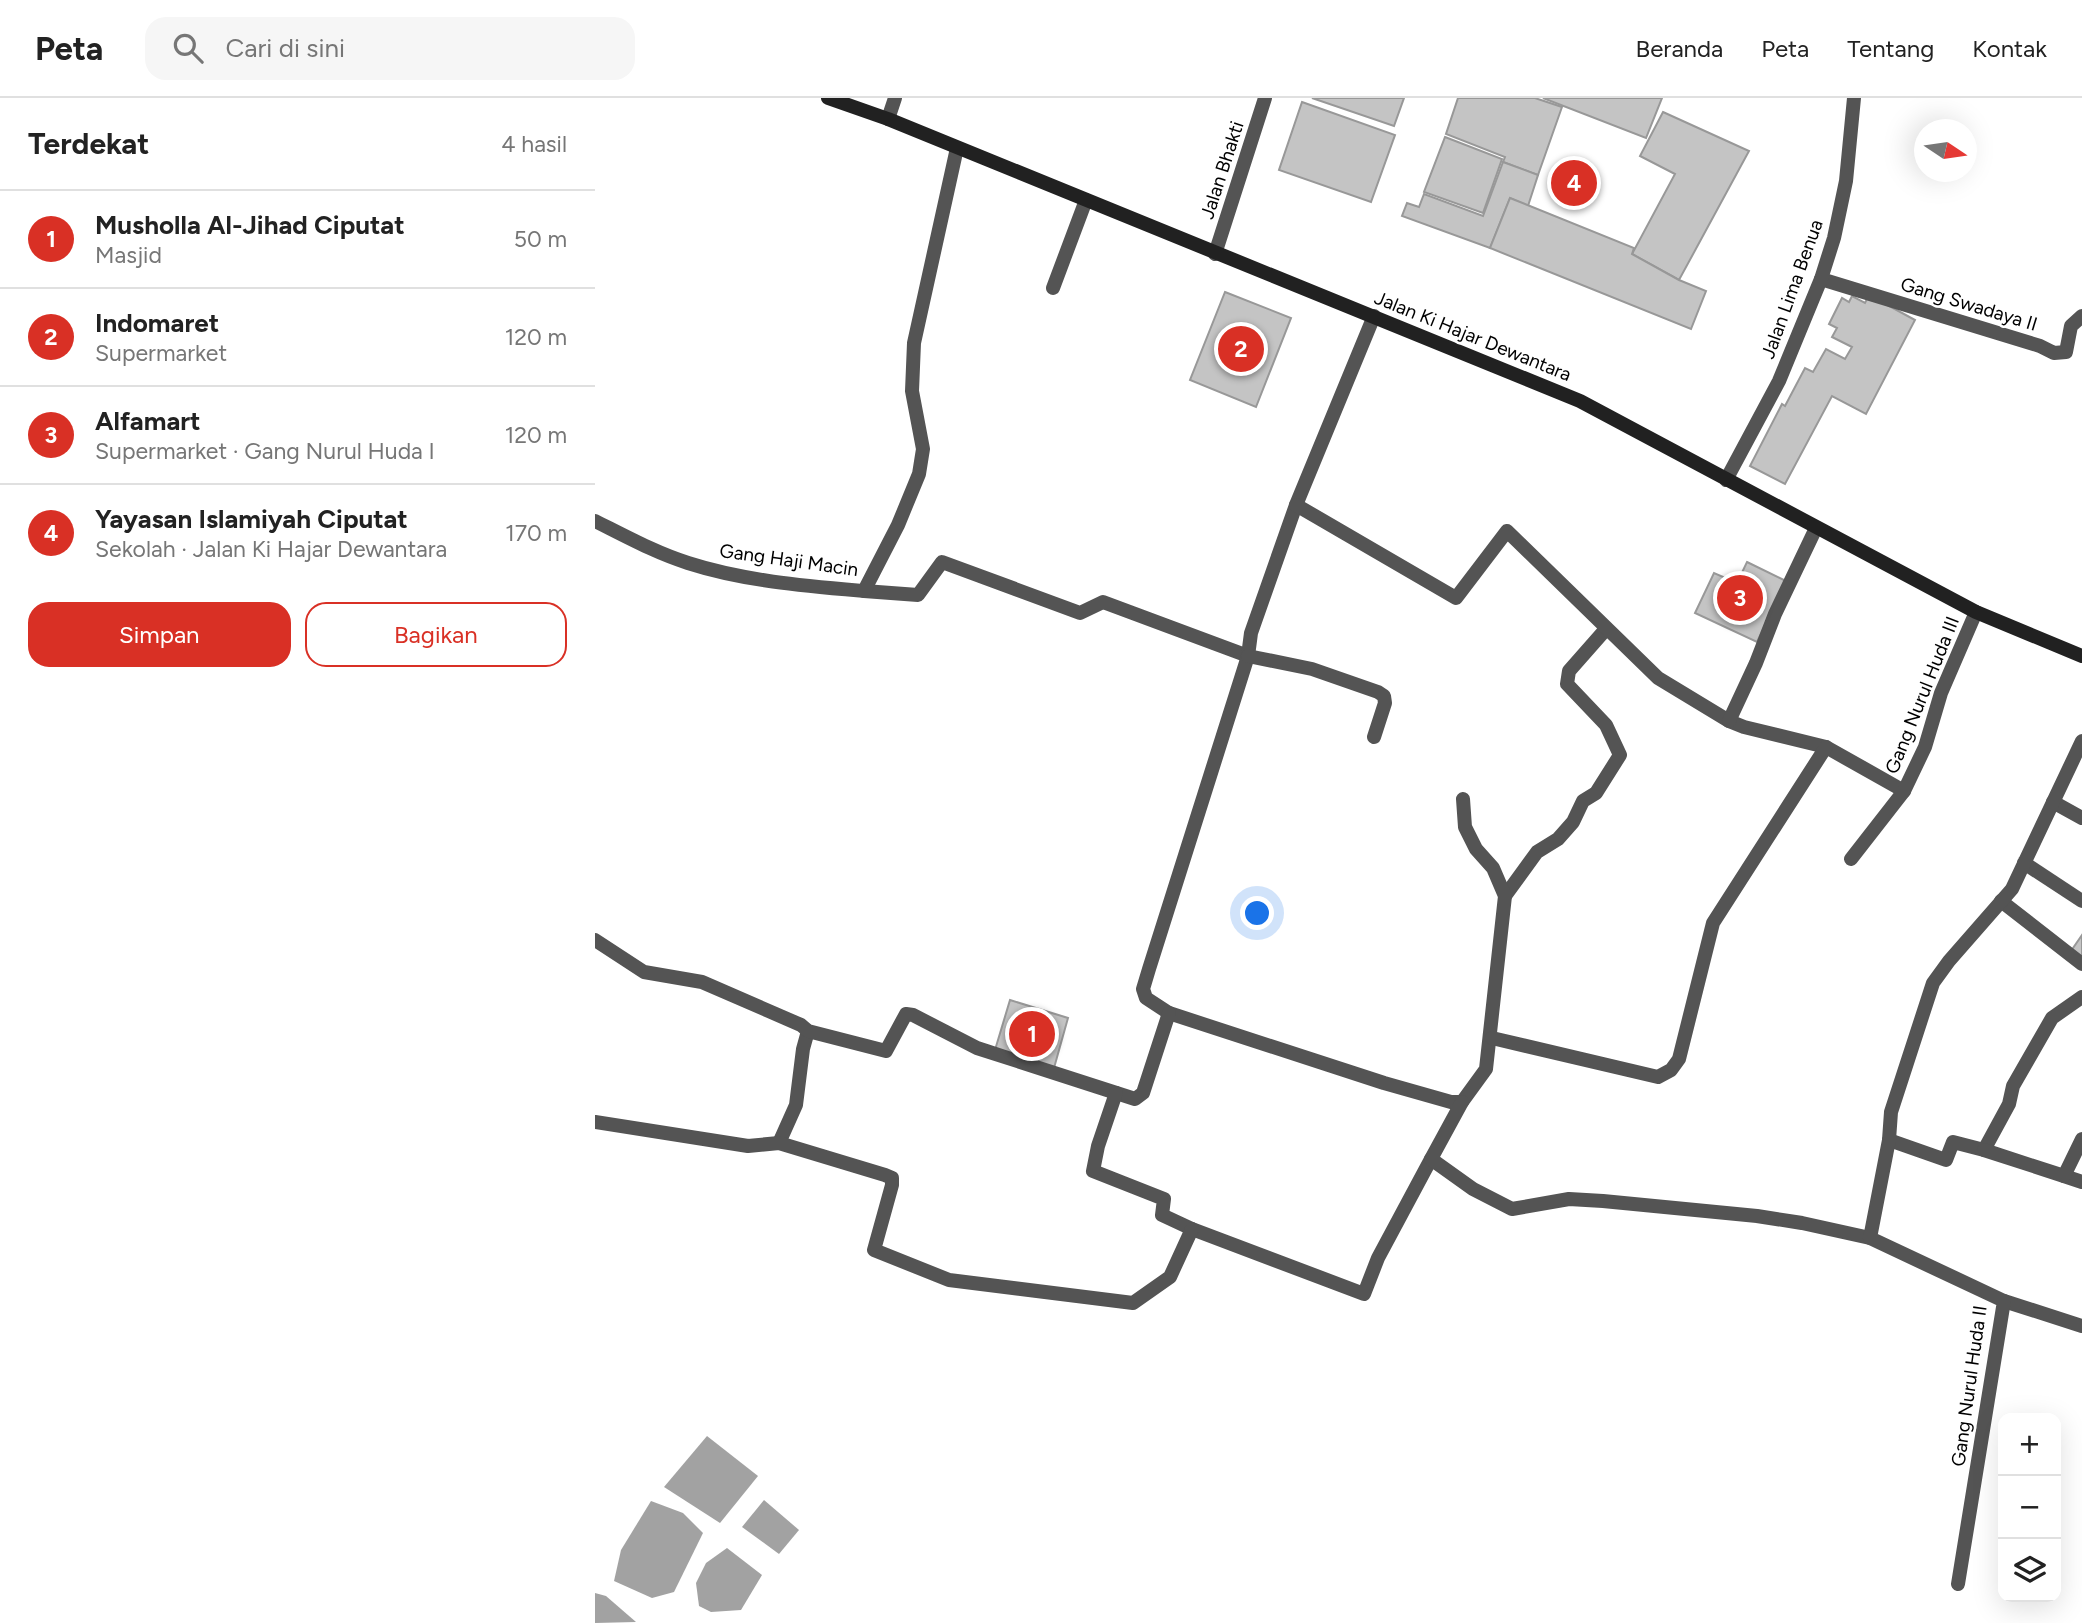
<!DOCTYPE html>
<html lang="id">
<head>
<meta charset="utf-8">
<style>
	:root { --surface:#fff; --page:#f6f6f6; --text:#222; --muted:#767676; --line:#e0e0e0; --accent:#d93025 }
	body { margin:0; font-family:Figtree,sans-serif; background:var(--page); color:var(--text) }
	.controls { position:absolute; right:21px; bottom:21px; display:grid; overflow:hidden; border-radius:14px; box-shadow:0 7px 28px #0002 }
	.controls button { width:63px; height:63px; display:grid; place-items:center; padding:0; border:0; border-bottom:2px solid var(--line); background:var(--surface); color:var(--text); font:35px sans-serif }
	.compass { position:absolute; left:1319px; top:21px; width:63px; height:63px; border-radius:50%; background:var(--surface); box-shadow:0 7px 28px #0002; rotate:103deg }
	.you { position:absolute; left:663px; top:816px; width:24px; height:24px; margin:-18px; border:5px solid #fff; border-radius:50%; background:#1a73e8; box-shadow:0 0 0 10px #1a73e833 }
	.badge { display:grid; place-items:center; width:46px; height:46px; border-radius:50%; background:var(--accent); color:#fff; font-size:23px; font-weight:700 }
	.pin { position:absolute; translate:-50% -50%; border:4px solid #fff; box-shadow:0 2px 7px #0006 }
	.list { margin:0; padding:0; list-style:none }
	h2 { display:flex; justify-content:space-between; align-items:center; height:91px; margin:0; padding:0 28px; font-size:30px }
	h2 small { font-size:23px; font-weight:400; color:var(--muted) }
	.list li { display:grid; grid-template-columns:46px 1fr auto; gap:21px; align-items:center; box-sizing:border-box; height:98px; padding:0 28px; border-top:2px solid var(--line) }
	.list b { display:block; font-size:26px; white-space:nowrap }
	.list p { margin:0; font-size:23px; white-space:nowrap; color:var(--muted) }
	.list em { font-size:23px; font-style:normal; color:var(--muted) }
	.actions { display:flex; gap:14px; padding:21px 28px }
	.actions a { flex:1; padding:16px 0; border:2px solid var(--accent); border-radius:21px; text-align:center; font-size:24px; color:var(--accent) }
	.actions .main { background:var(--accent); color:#fff }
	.icon { flex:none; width:38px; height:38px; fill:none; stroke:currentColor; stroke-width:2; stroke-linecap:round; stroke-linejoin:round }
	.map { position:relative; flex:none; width:1487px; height:1525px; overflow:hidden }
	header { display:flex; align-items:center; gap:42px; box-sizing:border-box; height:98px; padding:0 35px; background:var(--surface); border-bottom:2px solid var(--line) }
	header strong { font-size:33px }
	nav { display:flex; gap:38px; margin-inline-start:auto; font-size:24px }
	.search { width:490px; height:63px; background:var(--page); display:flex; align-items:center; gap:18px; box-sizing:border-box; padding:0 24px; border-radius:21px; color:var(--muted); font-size:26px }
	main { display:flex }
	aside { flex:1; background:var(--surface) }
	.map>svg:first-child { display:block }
	.water { fill:#a2a2a2 }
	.building { fill:#c4c4c4; stroke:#989898; stroke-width:2 }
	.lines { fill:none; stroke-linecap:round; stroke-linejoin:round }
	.service { stroke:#545454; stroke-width:14 }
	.pedestrian { stroke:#545454; stroke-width:14 }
	.minor { stroke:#545454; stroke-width:14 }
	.secondary { stroke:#212121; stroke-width:14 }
	.labels { text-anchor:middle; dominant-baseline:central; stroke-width:5; stroke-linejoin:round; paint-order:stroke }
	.street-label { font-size:19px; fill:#000; stroke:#fff }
</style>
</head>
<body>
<header>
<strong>Peta</strong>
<div class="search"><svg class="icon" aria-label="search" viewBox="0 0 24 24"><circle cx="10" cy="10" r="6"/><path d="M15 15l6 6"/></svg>Cari di sini</div>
<nav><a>Beranda</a><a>Peta</a><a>Tentang</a><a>Kontak</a></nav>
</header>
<main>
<aside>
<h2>Terdekat<small>4 hasil</small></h2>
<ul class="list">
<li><span class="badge">1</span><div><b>Musholla Al-Jihad Ciputat</b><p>Masjid</p></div><em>50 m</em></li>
<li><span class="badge">2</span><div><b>Indomaret</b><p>Supermarket</p></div><em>120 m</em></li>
<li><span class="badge">3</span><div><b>Alfamart</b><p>Supermarket · Gang Nurul Huda I</p></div><em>120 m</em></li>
<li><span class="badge">4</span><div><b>Yayasan Islamiyah Ciputat</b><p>Sekolah · Jalan Ki Hajar Dewantara</p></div><em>170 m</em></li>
</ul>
<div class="actions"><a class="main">Simpan</a><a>Bagikan</a></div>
</aside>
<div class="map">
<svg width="1487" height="1525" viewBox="0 0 1487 1525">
	<rect width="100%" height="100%" fill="#fff"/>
	<g class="water">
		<polygon points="112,1338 163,1378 125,1425 69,1389"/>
		<polygon points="169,1402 204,1432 184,1456 147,1429"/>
		<polygon points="56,1403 88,1415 108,1435 79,1494 57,1500 19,1483 26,1452"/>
		<polygon points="132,1450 167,1477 146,1512 116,1514 104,1508 101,1485 111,1465"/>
		<polygon points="0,1495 11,1498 41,1524 0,1525"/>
	</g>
	<g class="building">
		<polygon points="717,0 809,0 799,28"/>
		<polygon points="863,0 940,0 967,9 943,77 908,64 910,59 851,36"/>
		<polygon points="948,0 1067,0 1051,40"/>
		<polygon points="707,4 800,37 776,104 684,72"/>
		<polygon points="1068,14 1154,53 1084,182 1037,156 1080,76 1045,58"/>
		<polygon points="850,39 907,61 888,115 829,94"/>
		<polygon points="908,64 943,77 933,108 915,100 895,150 807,118 812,105 824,109 829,96 888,118"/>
		<polygon points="915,100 1039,150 1037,156 1084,182 1111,193 1096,231 895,150"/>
		<polygon points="630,194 696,220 661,309 595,282"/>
		<polygon points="1274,197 1320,222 1271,316 1237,298 1190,386 1155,368 1187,306 1190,308 1210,270 1218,274 1231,251 1250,261 1257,249 1237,239 1242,230 1234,226 1247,200 1254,204 1257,198 1270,205"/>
		<polygon points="1152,464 1191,483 1162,544 1100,515 1119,475 1142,485"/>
		<polygon points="1487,837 1487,861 1476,853"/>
		<polygon points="415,902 473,920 459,970 400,952"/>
	</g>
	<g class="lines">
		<polyline class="service" points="458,190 491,102"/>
		<g class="pedestrian">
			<polyline points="269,493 323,497 347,464 485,515 508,504 653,558"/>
			<polyline points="1429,765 1487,803"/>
			<polyline points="910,798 942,754 963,741 978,724 988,703 1001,695 1025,657 1011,627 972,586 974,573 1011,531"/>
			<polyline points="184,1045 201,1007 208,951 213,933"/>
			<polyline points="1469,1078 1487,1084"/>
		</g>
		<g class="minor">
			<polyline points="293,21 300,0"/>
			<polyline points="620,156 670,0"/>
			<polyline points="1226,181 1445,248 1459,255 1471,254 1476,228 1487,218"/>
			<polyline points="779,218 701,407 656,535 653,558 554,871 548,891 551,900 574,915 789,985 856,1004 867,1004 891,971 910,798 898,770 881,751 870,729 868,701"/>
			<polyline points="1131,382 1184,283 1226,181 1239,140 1251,83 1259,0"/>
			<polyline points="701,407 861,500 912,433 1063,580 1134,623 1149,629 1231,649 1309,693"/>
			<path d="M0 423C30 438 61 455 93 465 149 483 211 488 269 493L303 427 324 376 328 351 317 293 319 245 362 50"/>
			<polyline points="653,558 717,571 783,594 789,598 790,605 779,639"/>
			<polyline points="1134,623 1161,565 1180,516 1221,430"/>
			<polyline points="1458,704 1487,720"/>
			<polyline points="1256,761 1309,693 1330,649 1346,595 1381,514"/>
			<polyline points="1406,803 1487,866"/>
			<polyline points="0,842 49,874 107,884 206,927 213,933 291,953 311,916 318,917 382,950 540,1001 548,995 574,915"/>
			<polyline points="897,940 1063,979 1076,972 1084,961 1118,825 1231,649"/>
			<polyline points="521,995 503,1048 498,1073 569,1101 567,1117 597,1131 769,1196 783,1160 836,1061"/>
			<polyline points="867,1004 836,1061 878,1091 917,1111 974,1101 1008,1103 1162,1118 1207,1125 1275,1140"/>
			<polyline points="0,1024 153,1048 184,1045 290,1077 297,1080 297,1087 279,1152 354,1182 538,1205 575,1179 597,1131"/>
			<polyline points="1294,1042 1351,1062 1358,1044 1389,1052 1414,1006 1418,988 1457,920 1487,899"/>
			<polyline points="1389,1052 1469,1078 1487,1041"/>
			<polyline points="1409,1203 1487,1228"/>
			<polyline points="1363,1486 1409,1203 1275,1140 1294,1042 1296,1014 1338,885 1354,863 1417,791 1487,643"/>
		</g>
		<polyline class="secondary" points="233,0 293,21 985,303 1381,514 1487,558"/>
	</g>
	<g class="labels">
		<g class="street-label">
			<text transform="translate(627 72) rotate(-72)">Jalan Bhakti</text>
			<text transform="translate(1197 191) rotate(-70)">Jalan Lima Benua</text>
			<text transform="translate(1374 206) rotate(17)">Gang Swadaya II</text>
			<text transform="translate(878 238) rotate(22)">Jalan Ki Hajar Dewantara</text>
			<text transform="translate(194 462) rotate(8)">Gang Haji Macin</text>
			<text transform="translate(1327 597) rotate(-68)">Gang Nurul Huda III</text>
			<text transform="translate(1374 1288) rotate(-82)">Gang Nurul Huda II</text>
		</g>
	</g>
</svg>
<div class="controls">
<button>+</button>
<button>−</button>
<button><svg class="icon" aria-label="layers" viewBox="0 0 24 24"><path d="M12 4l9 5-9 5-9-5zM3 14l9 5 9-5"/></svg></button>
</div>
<svg class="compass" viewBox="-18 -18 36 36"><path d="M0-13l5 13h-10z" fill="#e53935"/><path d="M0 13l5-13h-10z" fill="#767676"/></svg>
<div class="you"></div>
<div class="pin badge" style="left:437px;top:936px">1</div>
<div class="pin badge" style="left:646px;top:251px">2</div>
<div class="pin badge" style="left:1145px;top:500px">3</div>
<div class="pin badge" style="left:979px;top:85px">4</div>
</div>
</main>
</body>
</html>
